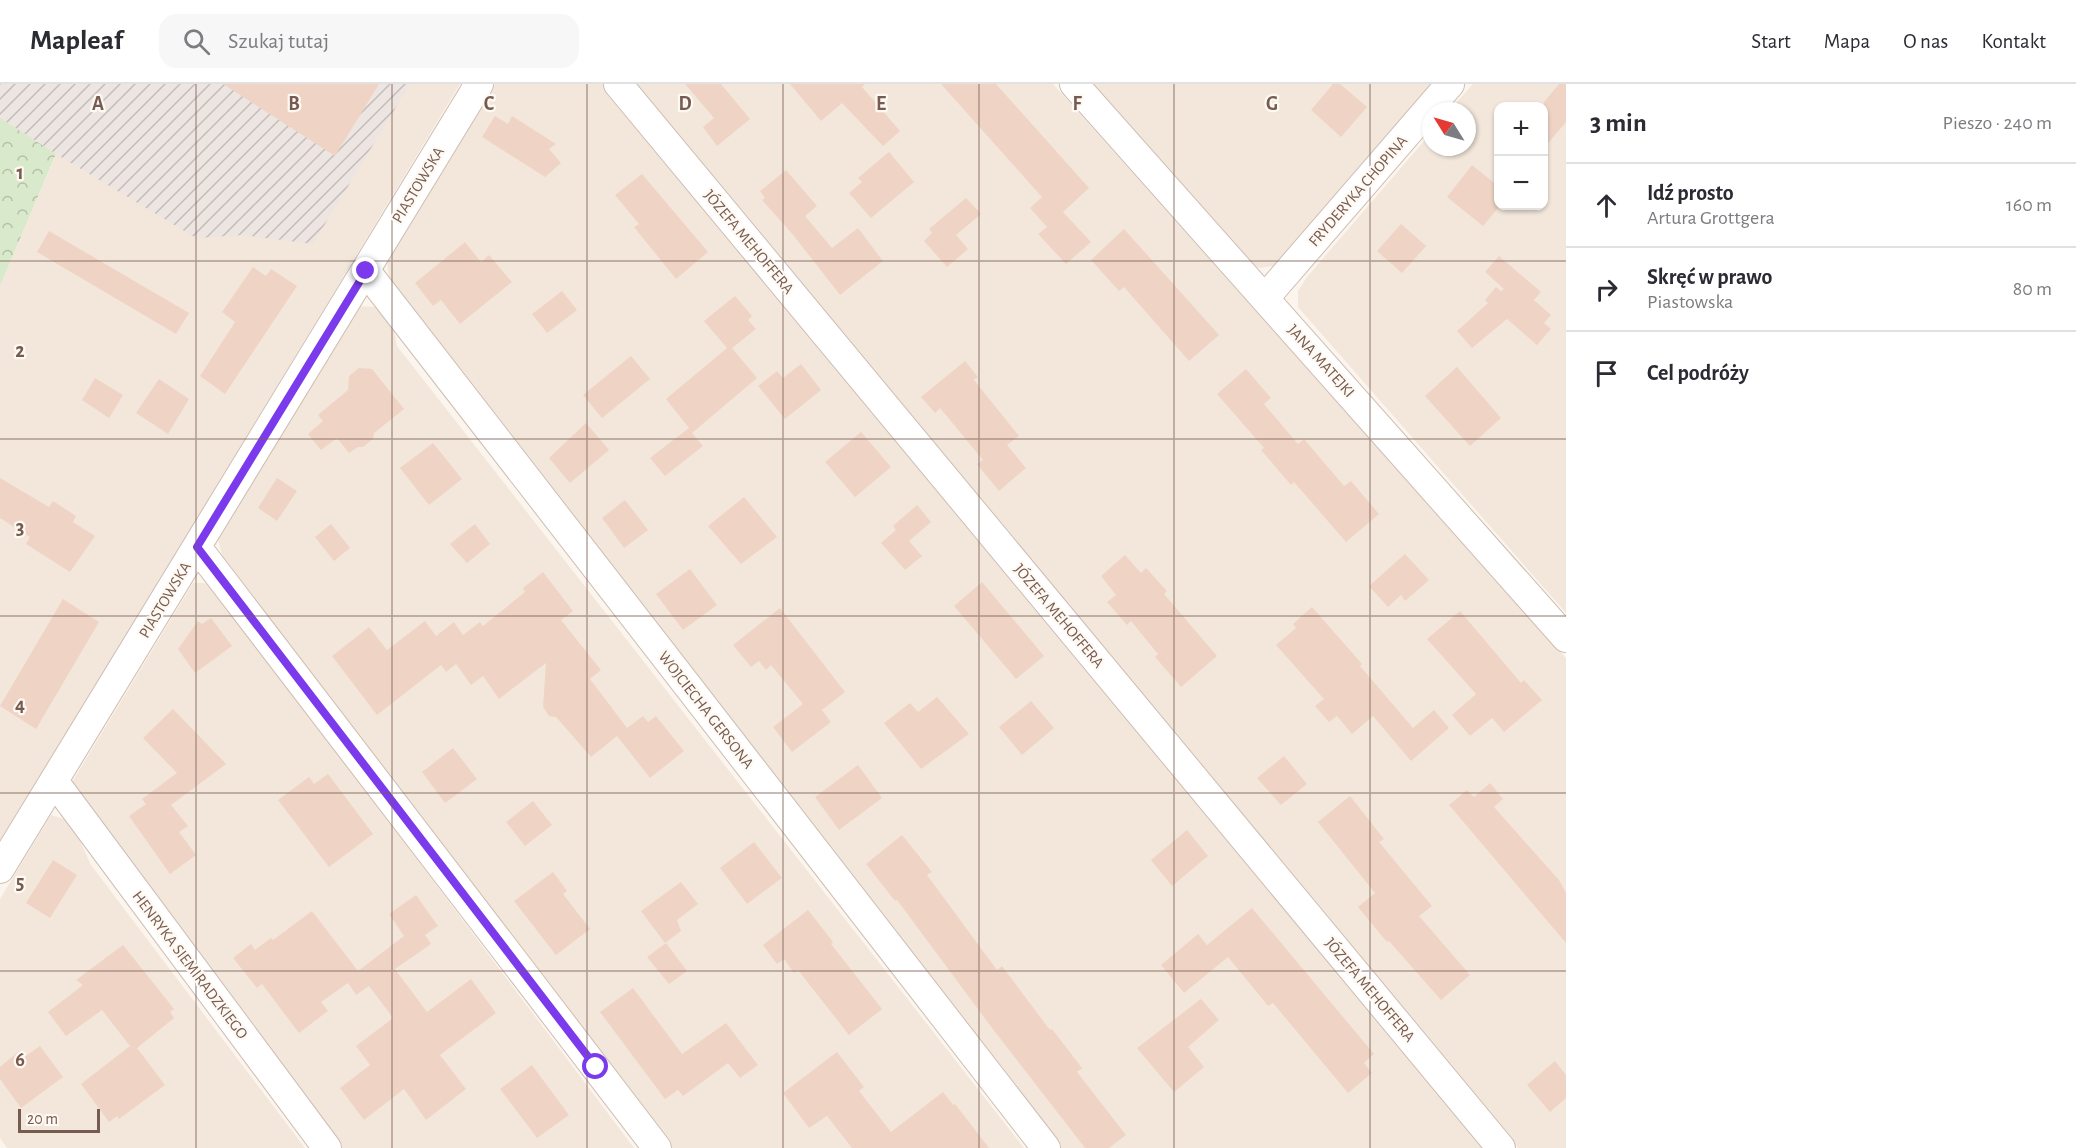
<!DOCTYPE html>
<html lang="pl">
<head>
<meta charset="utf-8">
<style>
	:root { --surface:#fff; --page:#f7f7f7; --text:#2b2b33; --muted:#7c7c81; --line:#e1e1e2 }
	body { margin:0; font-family:"Alegreya Sans",sans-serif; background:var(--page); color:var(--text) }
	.controls { position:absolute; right:18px; top:18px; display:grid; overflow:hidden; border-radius:12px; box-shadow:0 2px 4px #0004 }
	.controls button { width:54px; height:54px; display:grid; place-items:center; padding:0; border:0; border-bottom:2px solid var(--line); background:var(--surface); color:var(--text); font:30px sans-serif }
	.compass { position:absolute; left:1422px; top:18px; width:54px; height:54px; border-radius:50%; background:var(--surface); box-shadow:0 2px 4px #0004; rotate:307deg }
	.scale { position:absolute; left:18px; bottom:15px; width:82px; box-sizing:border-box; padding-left:6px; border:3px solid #765b50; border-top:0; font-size:16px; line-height:21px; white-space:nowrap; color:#765b50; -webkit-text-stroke:4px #fef9f3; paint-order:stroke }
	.stop { position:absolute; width:18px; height:18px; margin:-14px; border:4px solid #7c3aed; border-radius:50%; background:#fff }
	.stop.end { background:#7c3aed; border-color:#fff; box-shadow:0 2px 6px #0008 }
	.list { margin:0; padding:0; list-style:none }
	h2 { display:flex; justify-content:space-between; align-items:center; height:78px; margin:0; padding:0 24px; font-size:26px }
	h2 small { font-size:20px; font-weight:400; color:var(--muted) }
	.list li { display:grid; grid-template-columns:39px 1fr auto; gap:18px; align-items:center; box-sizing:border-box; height:84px; padding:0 24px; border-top:2px solid var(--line) }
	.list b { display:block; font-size:22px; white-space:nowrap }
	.list p { margin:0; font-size:20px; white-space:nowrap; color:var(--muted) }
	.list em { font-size:20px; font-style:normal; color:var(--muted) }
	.icon { flex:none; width:33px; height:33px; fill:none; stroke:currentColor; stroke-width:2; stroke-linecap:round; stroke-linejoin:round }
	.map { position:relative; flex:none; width:1566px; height:1064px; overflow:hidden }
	header { display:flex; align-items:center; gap:36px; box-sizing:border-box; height:84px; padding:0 30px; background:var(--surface); border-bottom:2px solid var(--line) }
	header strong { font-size:28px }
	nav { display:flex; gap:33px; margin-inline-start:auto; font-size:21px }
	.search { width:420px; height:54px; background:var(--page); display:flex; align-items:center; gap:15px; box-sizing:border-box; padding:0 21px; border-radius:18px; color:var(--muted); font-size:22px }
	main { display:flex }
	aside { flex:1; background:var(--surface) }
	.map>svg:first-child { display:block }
	.residential { fill:#f3e7db; fill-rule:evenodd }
	.industrial { fill:url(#industrial-furrows) }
	.forest { fill:url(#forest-crowns) }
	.building { fill:#efd4c6 }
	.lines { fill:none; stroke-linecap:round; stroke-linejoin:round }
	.minor-casing { stroke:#cebdb2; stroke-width:30 }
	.minor { stroke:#fff; stroke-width:28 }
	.route { stroke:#7c3aed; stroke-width:8 }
	.grid { fill:none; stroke:#765b50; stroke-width:1.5; stroke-opacity:0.55 }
	.labels { text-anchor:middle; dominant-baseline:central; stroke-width:4.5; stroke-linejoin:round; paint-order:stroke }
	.street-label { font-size:16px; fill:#765b50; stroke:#fef9f3 }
	.grid-label { font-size:20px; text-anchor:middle; font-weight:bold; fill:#765b50; stroke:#fef9f3; stroke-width:4.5; stroke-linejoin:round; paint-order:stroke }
</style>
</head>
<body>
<header>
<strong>Mapleaf</strong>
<div class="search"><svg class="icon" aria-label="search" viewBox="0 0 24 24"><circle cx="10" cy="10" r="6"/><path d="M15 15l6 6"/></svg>Szukaj tutaj</div>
<nav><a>Start</a><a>Mapa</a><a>O nas</a><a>Kontakt</a></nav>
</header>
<main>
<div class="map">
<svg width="1566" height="1064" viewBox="0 0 1566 1064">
	<defs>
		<pattern id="industrial-furrows" width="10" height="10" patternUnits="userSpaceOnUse" patternTransform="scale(1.5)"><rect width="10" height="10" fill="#ece5e1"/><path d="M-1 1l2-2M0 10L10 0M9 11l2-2" fill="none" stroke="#c4bdb9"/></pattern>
		<pattern id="forest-crowns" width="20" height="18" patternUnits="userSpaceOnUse" patternTransform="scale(1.5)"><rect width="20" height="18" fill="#d9e9cb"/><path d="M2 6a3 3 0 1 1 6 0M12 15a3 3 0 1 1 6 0" fill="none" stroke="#b5c0a7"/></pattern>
	</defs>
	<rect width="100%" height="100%" fill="#fcf5ed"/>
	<g class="residential">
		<polygon points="0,0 460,0 0,760 0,202 56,71 0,34"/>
		<polygon points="495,0 604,0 1488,1064 1056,1064 390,200 387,179"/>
		<polygon points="634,0 1053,0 1566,574 1566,1064 1518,1064"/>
		<polygon points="1088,0 1437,0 1284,180 1261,184 1247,180"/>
		<path d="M1473 0H1566V529L1298 223V207L1307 193 1431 49V63H1467V27H1449ZM1498 22H1544V122H1498Z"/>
		<polygon points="359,222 377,223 393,243 397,262 1024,1064 671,1064 223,477 218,454"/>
		<polygon points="193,499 205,499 213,504 634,1064 342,1064 75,706 72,698"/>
		<polygon points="51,731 71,737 91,781 305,1064 7,1064 0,1054 0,815"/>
	</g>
	<polygon class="industrial" points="0,0 410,0 313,160 243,151 196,154 56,70 0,34"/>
	<polygon class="forest" points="0,34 56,70 0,202"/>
	<g class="building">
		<polygon points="223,0 379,0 335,72"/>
		<polygon points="685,0 721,0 750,35 717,62 703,43 714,34"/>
		<polygon points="790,0 865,0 862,3 900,47 883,62 842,19 821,37"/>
		<polygon points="941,0 996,0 1089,104 1063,128 1091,158 1066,180 1038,150 1047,143 1030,124 1042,113"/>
		<polygon points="1333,0 1340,0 1367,23 1341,53 1311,26"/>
		<polygon points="1559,0 1566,0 1566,38 1544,64 1544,18"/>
		<polygon points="495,32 508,40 512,32 556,60 549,65 561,79 545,93 482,53"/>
		<polygon points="889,68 914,98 871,134 849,109 862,98 858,94"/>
		<polygon points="1472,81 1498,102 1498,124 1483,142 1447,113"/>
		<polygon points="786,86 817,122 805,132 832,164 858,144 883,177 840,211 794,152 762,116 765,114 760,107"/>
		<polygon points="642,90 708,168 676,195 634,143 639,140 615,111"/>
		<polygon points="966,114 981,130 956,151 968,165 947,183 924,157 932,149 929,145"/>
		<polygon points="1401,140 1426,162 1402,189 1377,167"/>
		<polygon points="1124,145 1219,251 1189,277 1124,203 1119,207 1091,176"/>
		<polygon points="49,147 189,229 176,250 37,168"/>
		<polygon points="465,158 481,178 489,171 512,198 460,240 441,216 433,222 415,199"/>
		<polygon points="1499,172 1541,208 1534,216 1551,231 1544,239 1551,245 1537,261 1507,235 1472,264 1457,247 1488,219 1485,216 1496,203 1501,207 1504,205 1485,188"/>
		<polygon points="253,183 266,192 271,185 297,202 225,310 200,292 235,238 222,228"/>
		<polygon points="562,207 577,226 547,249 532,230"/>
		<polygon points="735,212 752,232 748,236 756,245 732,264 757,294 692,349 703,362 665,392 650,374 689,344 666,315 727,264 704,237"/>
		<polygon points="631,272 650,295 602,334 583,311"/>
		<polygon points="965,277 978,293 974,296 1019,352 1007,361 1026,384 999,407 977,380 983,376 940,324 935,329 921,313"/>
		<polygon points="801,280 821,306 785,335 758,302 777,287 783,294"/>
		<polygon points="1457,283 1501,334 1470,362 1425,312"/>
		<polygon points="359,284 372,285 404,325 374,349 373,355 363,363 358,363 349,369 337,354 321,366 308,350 323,337 318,331 348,306 349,292"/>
		<polygon points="1246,285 1271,314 1264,320 1298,360 1304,355 1344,402 1351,397 1379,430 1346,458 1294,398 1291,401 1261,366 1264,364 1217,310"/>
		<polygon points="95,294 123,311 109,334 82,316"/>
		<polygon points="159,295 189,315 168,350 136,329"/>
		<polygon points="586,339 609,366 570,399 549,374"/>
		<polygon points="861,348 891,383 855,413 825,378"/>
		<polygon points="433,359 462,395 429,421 400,384"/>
		<polygon points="0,394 49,423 53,417 76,432 73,438 95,452 70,488 26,460 30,453 0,434"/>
		<polygon points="277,394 297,407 277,437 258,424"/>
		<polygon points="744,413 777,453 741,480 708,442"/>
		<polygon points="625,416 648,446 624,464 602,434"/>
		<polygon points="917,421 931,438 909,457 922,472 905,486 881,459 896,446 893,442"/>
		<polygon points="331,440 350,464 334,477 315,453"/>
		<polygon points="475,440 490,460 467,479 450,460"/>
		<polygon points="1405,470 1429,496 1405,517 1401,511 1388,523 1369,502"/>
		<polygon points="1125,471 1141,489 1146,484 1167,507 1164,510 1217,572 1181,603 1155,573 1158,570 1131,537 1127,541 1107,518 1116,511 1101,492"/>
		<polygon points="690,485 717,521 683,546 656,510"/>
		<polygon points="543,488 573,527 561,536 601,586 590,595 627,644 643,632 648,638 656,632 684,667 650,694 617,652 591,673 556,633 549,632 543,623 546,579 499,615 483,592 471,601 456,580 446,588 441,581 377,631 332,572 369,543 387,566 425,537 436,552 454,538 463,551 480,538 483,542 525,508 523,504"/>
		<polygon points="982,498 1044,572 1016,595 954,522"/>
		<polygon points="63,515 99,538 36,645 0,622"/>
		<polygon points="1312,523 1362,580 1360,582 1413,644 1434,626 1449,644 1411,677 1373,632 1352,650 1337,632 1329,638 1315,622 1324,615 1276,561 1296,544 1293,540"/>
		<polygon points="780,524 845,608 822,626 831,638 792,668 773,643 803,620 771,581 766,586 759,577 751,583 733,561"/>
		<polygon points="1460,527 1521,599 1524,596 1542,616 1504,648 1492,634 1470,652 1452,631 1476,610 1427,555"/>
		<polygon points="211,534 232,562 195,589 178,565 198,537 202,540"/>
		<polygon points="937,613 969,650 921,685 884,639 910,619 918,628"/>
		<polygon points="1031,617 1054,644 1022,671 999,643"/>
		<polygon points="173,625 226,680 171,721 188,742 179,748 196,771 170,790 129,732 146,720 142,715 177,689 143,654"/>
		<polygon points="453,664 477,695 445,719 422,688"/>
		<polygon points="1284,672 1307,700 1281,721 1257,694"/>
		<polygon points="858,681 882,714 839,746 815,713"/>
		<polygon points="328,690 373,750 329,783 278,716 309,693 314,700"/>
		<polygon points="1490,699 1503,715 1494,723 1559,796 1566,809 1566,859 1449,721 1467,706 1474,713"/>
		<polygon points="1350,712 1384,755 1379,758 1432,822 1419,832 1470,891 1441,916 1389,857 1387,858 1358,823 1375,809 1318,738"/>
		<polygon points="533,717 552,741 525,762 506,738"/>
		<polygon points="1187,746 1208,772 1172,802 1151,776"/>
		<polygon points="902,751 932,788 927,791 997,886 1002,882 1050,946 1052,945 1082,984 1077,988 1126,1051 1109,1064 1085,1064 992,944 897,816 895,817 866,780"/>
		<polygon points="754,758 782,794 747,820 720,784"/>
		<polygon points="53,776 77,791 50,834 26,819"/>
		<polygon points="553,788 567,807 563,810 590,845 556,871 514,817"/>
		<polygon points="681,798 698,820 677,836 681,847 665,859 641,827"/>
		<polygon points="416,811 438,842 425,851 431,860 395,885 427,928 471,895 496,929 440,971 466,1005 426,1036 404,1005 364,1036 340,1004 370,981 356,962 393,934 369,902 356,911 348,899 321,918 328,927 299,949 262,900 257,904 233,874 251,860 255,866 271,854 273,856 312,827 358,887 404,852 389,830"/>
		<polygon points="1252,824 1374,970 1364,979 1372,989 1348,1009 1273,919 1268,922 1228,873 1184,909 1161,881 1198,850 1207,861"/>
		<polygon points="808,826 833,858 831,860 882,925 849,951 798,886 794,889 784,875 777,880 763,861"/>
		<polygon points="666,859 687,887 669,900 647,873"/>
		<polygon points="123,861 174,925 170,928 174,934 137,964 165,1001 119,1035 117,1032 109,1038 81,1000 130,962 102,926 66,952 48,928 83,901 76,896"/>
		<polygon points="633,904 682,970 726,939 758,981 740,994 728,979 683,1012 678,1006 665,1015 600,928"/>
		<polygon points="1201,915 1219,936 1188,963 1204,983 1174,1008 1137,964"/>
		<polygon points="40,962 63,993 21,1024 0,995 0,983 19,967 23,974"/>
		<polygon points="837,968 864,1003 859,1007 891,1048 943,1008 953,1021 955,1020 989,1064 852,1064 827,1032 809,1044 783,1009"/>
		<polygon points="1555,977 1566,991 1566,1014 1550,1028 1527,1001"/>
		<polygon points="532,981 569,1031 537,1054 500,1005"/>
	</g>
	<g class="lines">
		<g class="minor-casing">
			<g id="minor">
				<polyline points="618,0 1501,1064"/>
				<polyline points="1074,0 1566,554"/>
				<polyline points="366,187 1046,1064"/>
				<polyline points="1265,214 1450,0"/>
				<polyline points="197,463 657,1064"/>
				<polyline points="54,697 327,1064"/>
				<polyline points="0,785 479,0"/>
			</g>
		</g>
		<use href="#minor" class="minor"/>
	</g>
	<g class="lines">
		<polyline class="route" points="366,187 197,463 596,983"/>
	</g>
	<path class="grid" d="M196 0V1064M392 0V1064M587 0V1064M783 0V1064M979 0V1064M1174 0V1064M1370 0V1064M0 177H1566M0 355H1566M0 532H1566M0 709H1566M0 887H1566"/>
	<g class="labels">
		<g class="street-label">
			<text transform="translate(418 101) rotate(-59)">PIASTOWSKA</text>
			<text transform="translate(1358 107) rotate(-49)">FRYDERYKA CHOPINA</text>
			<text transform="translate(749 158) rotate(50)">JÓZEFA MEHOFFERA</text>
			<text transform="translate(1321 277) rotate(48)">JANA MATEJKI</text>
			<text transform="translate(165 516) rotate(-59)">PIASTOWSKA</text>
			<text transform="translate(1059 532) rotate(50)">JÓZEFA MEHOFFERA</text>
			<text transform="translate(706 626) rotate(52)">WOJCIECHA GERSONA</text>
			<text transform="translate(190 881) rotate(53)">HENRYKA SIEMIRADZKIEGO</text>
			<text transform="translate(1370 906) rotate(50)">JÓZEFA MEHOFFERA</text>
		</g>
	</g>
	<g class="grid-label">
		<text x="98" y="26">A</text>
		<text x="294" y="26">B</text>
		<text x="489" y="26">C</text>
		<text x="685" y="26">D</text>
		<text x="881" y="26">E</text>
		<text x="1077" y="26">F</text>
		<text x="1272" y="26">G</text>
		<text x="20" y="95">1</text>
		<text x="20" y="273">2</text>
		<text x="20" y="450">3</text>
		<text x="20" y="627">4</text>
		<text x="20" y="805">5</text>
		<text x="20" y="982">6</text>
	</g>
</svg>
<div class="controls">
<button>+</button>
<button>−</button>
</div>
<svg class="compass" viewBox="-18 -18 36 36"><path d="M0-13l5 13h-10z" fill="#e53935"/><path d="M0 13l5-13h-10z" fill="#7c7c81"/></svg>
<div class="scale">20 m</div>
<div class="stop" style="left:596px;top:983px"></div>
<div class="stop end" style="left:366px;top:187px"></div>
</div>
<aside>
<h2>3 min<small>Pieszo · 240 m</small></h2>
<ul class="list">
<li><svg class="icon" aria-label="ahead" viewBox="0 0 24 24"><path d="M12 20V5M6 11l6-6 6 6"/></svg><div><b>Idź prosto</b><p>Artura Grottgera</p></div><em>160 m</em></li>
<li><svg class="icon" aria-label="right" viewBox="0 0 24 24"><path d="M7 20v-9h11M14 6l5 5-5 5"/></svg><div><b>Skręć w prawo</b><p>Piastowska</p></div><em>80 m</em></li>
<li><svg class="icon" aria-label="arrive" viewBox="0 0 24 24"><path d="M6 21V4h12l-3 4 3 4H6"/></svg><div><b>Cel podróży</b></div></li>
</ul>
</aside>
</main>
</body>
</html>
